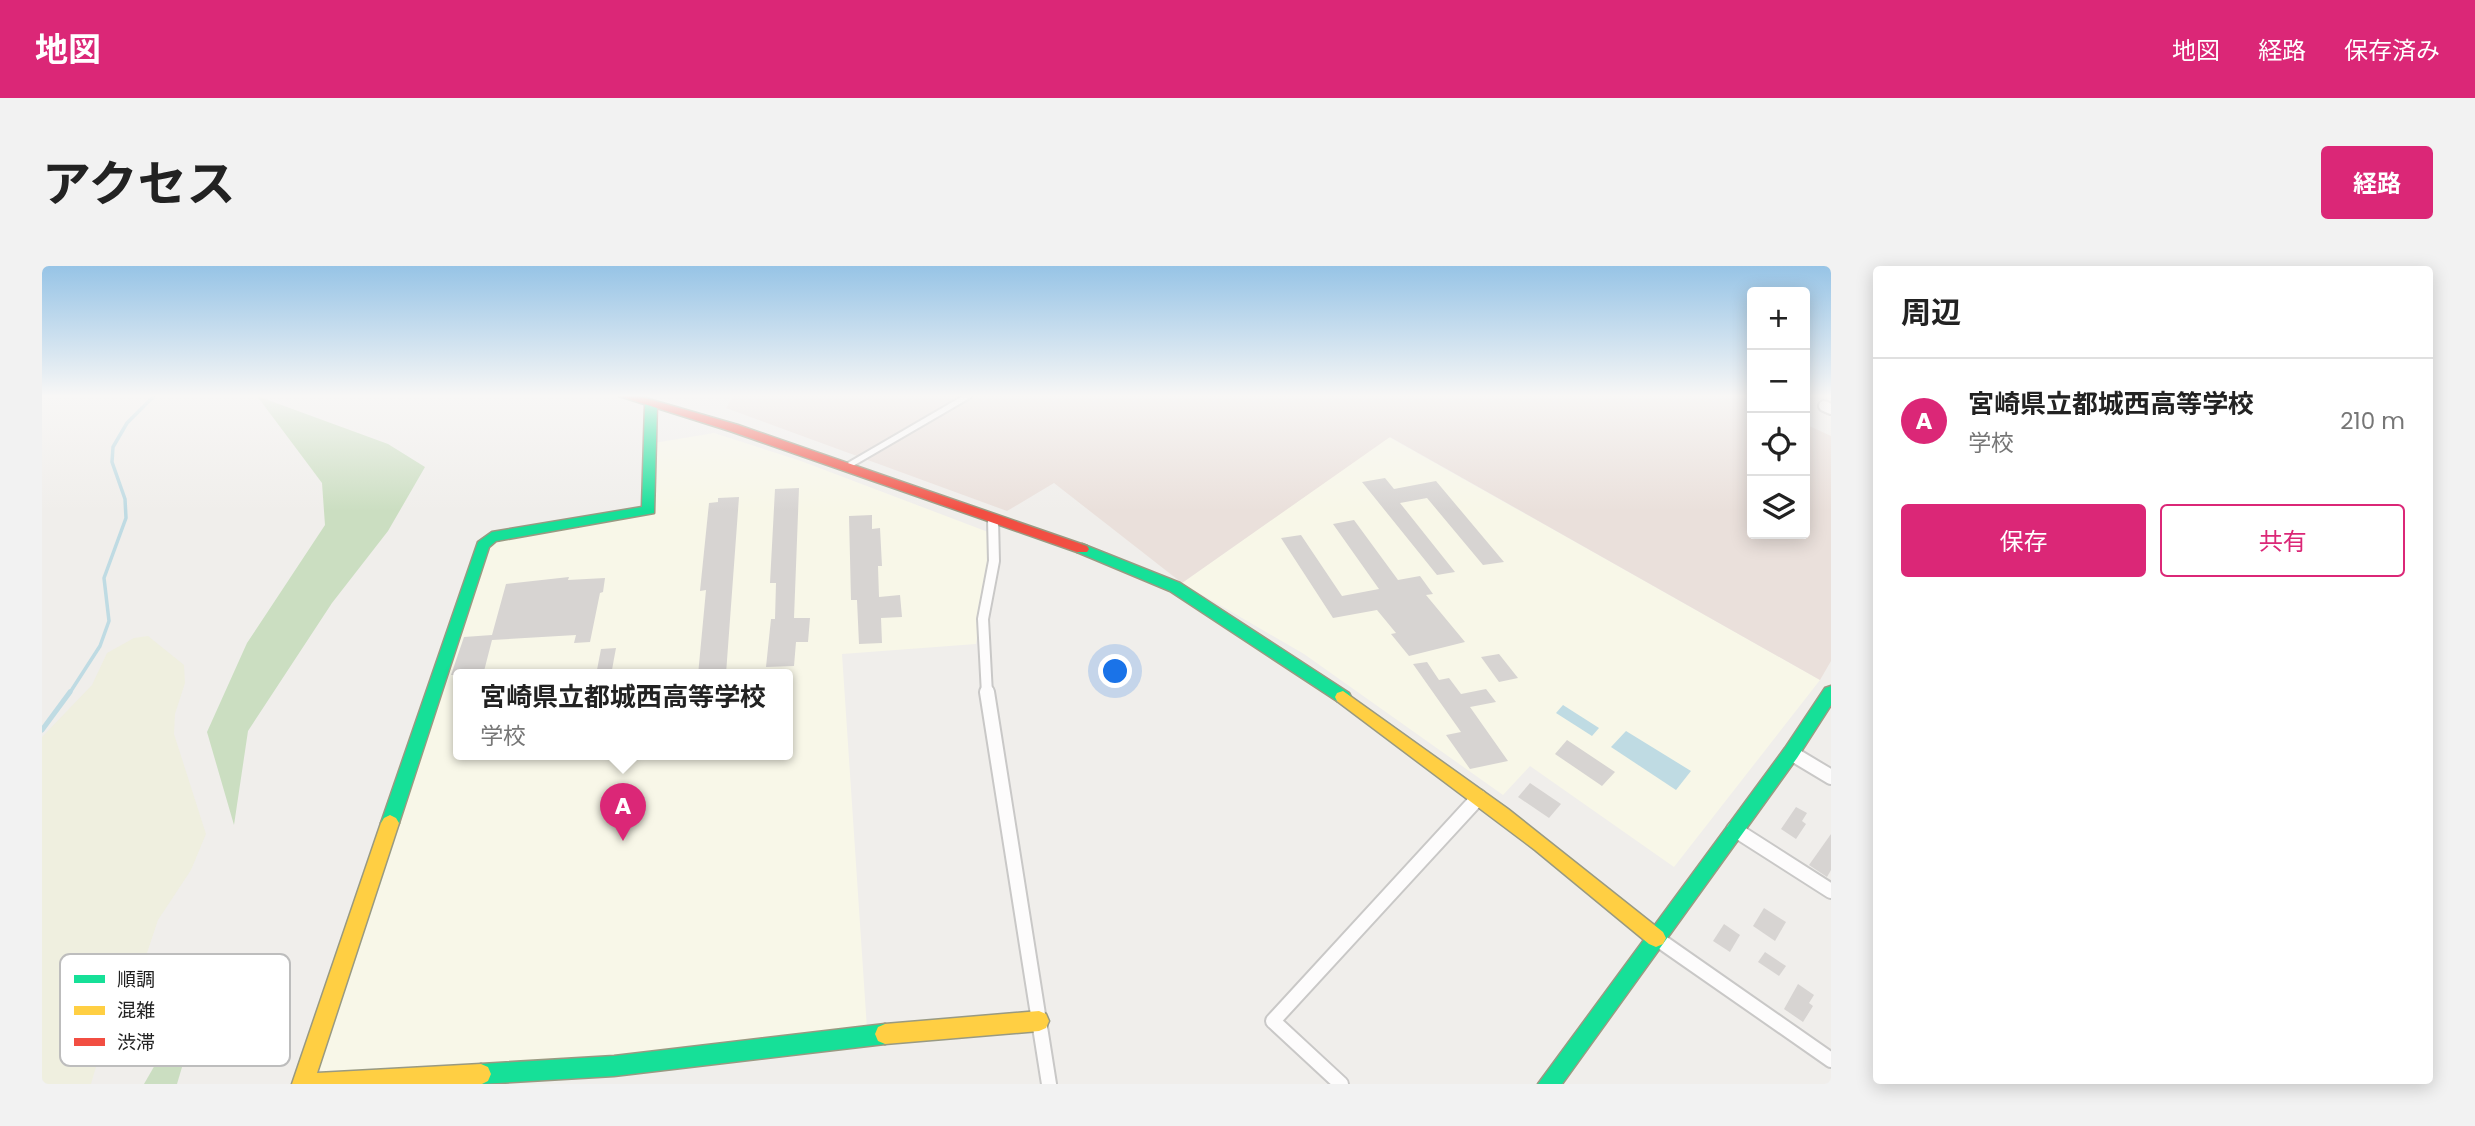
<!DOCTYPE html>
<html lang="ja">
<head>
<meta charset="utf-8">
<style>
	:root { --surface:#fff; --page:#f2f2f2; --text:#222; --muted:#767676; --line:#e0e0e0; --accent:#db2777 }
	body { margin:0; font-family:Poppins,"Noto Sans JP",sans-serif; background:var(--page); color:var(--text) }
	.controls { position:absolute; right:21px; top:21px; display:grid; overflow:hidden; border-radius:7px; box-shadow:0 4px 18px #0003 }
	.controls button { width:63px; height:63px; display:grid; place-items:center; padding:0; border:0; border-bottom:2px solid var(--line); background:var(--surface); color:var(--text); font:35px sans-serif }
	.you { position:absolute; left:1074px; top:406px; width:24px; height:24px; margin:-18px; border:5px solid #fff; border-radius:50%; background:#1a73e8; box-shadow:0 0 0 10px #1a73e833 }
	.badge { display:grid; place-items:center; width:46px; height:46px; border-radius:50%; background:var(--accent); color:#fff; font-size:23px; font-weight:700 }
	.pin { position:absolute; translate:-50% -58px; filter:drop-shadow(0 2px 4px #0008) }
	.pin::after { content:''; position:absolute; top:37px; width:24px; height:21px; background:inherit; clip-path:polygon(0 0,100% 0,50% 100%) }
	.popup { position:absolute; left:411px; top:403px; width:340px; height:91px; box-sizing:border-box; display:grid; place-content:center; border-radius:7px; background:var(--surface); filter:drop-shadow(0 2px 5px #0005); font-size:23px; white-space:nowrap; color:var(--muted) }
	.popup b { font-size:26px; color:var(--text) }
	.popup::after { content:''; position:absolute; left:50%; top:100%; margin-left:-14px; border:14px solid transparent; border-top-color:var(--surface) }
	.list { margin:0; padding:0; list-style:none }
	h2 { display:flex; justify-content:space-between; align-items:center; height:91px; margin:0; padding:0 28px; font-size:30px }
	h2 small { font-size:23px; font-weight:400; color:var(--muted) }
	.list li { display:grid; grid-template-columns:46px 1fr auto; gap:21px; align-items:center; box-sizing:border-box; height:126px; padding:0 28px; border-top:2px solid var(--line) }
	.list b { display:block; font-size:26px; white-space:nowrap }
	.list p { margin:0; font-size:23px; white-space:nowrap; color:var(--muted) }
	.list em { font-size:23px; font-style:normal; color:var(--muted) }
	.actions { display:flex; gap:14px; padding:21px 28px }
	.actions a { flex:1; padding:16px 0; border:2px solid var(--accent); border-radius:7px; text-align:center; font-size:24px; color:var(--accent) }
	.actions .main { background:var(--accent); color:#fff }
	.icon { flex:none; width:38px; height:38px; fill:none; stroke:currentColor; stroke-width:2; stroke-linecap:round; stroke-linejoin:round }
	.map { position:relative; flex:none; width:1789px; height:818px; overflow:hidden; border-radius:7px }
	header { display:flex; align-items:center; gap:42px; box-sizing:border-box; height:98px; padding:0 35px; background:var(--accent); color:#fff }
	header strong { font-size:33px }
	nav { display:flex; gap:38px; margin-inline-start:auto; font-size:24px }
	.intro { display:flex; align-items:center; justify-content:space-between; box-sizing:border-box; height:168px; padding:0 42px }
	h1 { margin:0; font-size:49px }
	.button { padding:18px 32px; border-radius:7px; background:var(--accent); color:#fff; font-size:24px; font-weight:700 }
	main { display:flex; gap:42px; padding:0 42px }
	aside { flex:1; background:var(--surface); border-radius:7px; box-shadow:0 4px 18px #0003 }
	.map>svg:first-child { display:block }
	.education { fill:#f8f7e8; fill-rule:evenodd }
	.military { fill:#eae0db }
	.farmland { fill:#efefdf }
	.forest { fill:#cbdec1 }
	.water { fill:#bfdbe3 }
	.lines { fill:none; stroke-linecap:round; stroke-linejoin:round }
	.stream-far1 { stroke:#bfdbe3; stroke-width:3.5 }
	.stream { stroke:#bfdbe3; stroke-width:5 }
	.building { fill:#d7d4d2 }
	.lane-casing { stroke:#c9c8c7; stroke-width:9 }
	.street-far1-casing { stroke:#c9c8c7; stroke-width:14 }
	.street-casing { stroke:#c9c8c7; stroke-width:18 }
	.fast-casing { stroke:#999a82; stroke-width:3 }
	.slow-casing { stroke:#999a82; stroke-width:3 }
	.jam-casing { stroke:#999a82; stroke-width:3 }
	.lane { stroke:#fdfcfc; stroke-width:5 }
	.street-far1 { stroke:#fdfcfc; stroke-width:10 }
	.street { stroke:#fdfcfc; stroke-width:14 }
	.fast { fill:#16e098; fill-rule:evenodd }
	.slow { fill:#ffcf43; fill-rule:evenodd }
	.jam { fill:#f24e42; fill-rule:evenodd }
	.key { fill:#fff; stroke:#bdbdbd; stroke-width:2 }
	.key-label { font-size:19px; fill:#222 }
</style>
</head>
<body>
<header>
<strong>地図</strong>
<nav><a>地図</a><a>経路</a><a>保存済み</a></nav>
</header>
<div class="intro"><h1>アクセス</h1><a class="button">経路</a></div>
<main>
<div class="map">
<svg width="1789" height="818" viewBox="0 0 1789 818">
	<rect width="100%" height="100%" fill="#f0eeeb"/>
	<g class="education">
		<path d="M672 167 759 195 946 266V294L934 378 800 388 825 763 561 793 293 810 273 802 448 277 611 246 612 177ZM416 409H746V489H416Z"/>
		<polygon points="1347,171 1778,414 1632,601 1488,500 1461,529 1262,388 1140,317"/>
	</g>
	<polygon class="military" points="692,130 1710,130 1710,268 1763,268 1763,158 1789,170 1789,395 1778,414 1348,171 1140,317 1012,217 965,245 684,142"/>
	<polygon class="farmland" points="106,370 142,399 143,417 133,448 132,468 164,568 149,604 116,654 98,708 62,773 49,818 0,818 0,471 50,419 65,387 92,372"/>
	<g class="forest">
		<polygon points="215,130 346,178 383,201 346,265 290,337 206,465 192,559 165,466 205,377 283,259 280,217"/>
		<polygon points="170,700 135,818 102,818"/>
	</g>
	<g class="water">
		<polygon points="1521,439 1557,462 1550,470 1514,447"/>
		<polygon points="1584,465 1649,505 1634,524 1569,481"/>
	</g>
	<g class="lines">
		<polyline class="stream-far1" points="27,428 58,380 67,355 62,312 84,252 83,233 70,196 71,181 85,157 112,130"/>
		<polyline class="stream" points="0,464 28,426"/>
	</g>
	<g class="building">
		<polygon points="1343,212 1352,223 1394,215 1462,296 1441,299 1385,232 1358,237 1413,306 1395,309 1320,216"/>
		<polygon points="757,222 752,352 768,352 766,376 754,376 752,400 724,401 729,353 733,353 734,317 728,317 733,223"/>
		<polygon points="697,231 684,408 656,409 664,324 658,325 667,237 676,236 676,232"/>
		<polygon points="830,249 830,263 838,262 840,300 836,300 837,331 858,329 860,351 839,352 840,377 817,378 815,334 809,334 807,250"/>
		<polygon points="1312,254 1356,314 1378,310 1391,328 1384,329 1423,376 1367,390 1349,368 1354,367 1335,344 1291,352 1239,272 1259,269 1300,330 1337,323 1291,258"/>
		<polygon points="527,311 526,314 563,312 561,326 558,327 548,376 532,377 534,369 450,374 441,409 409,409 422,371 450,369 464,318"/>
		<polygon points="574,382 569,409 554,409 559,383"/>
		<polygon points="1457,388 1476,412 1457,416 1439,391"/>
		<polygon points="1385,396 1397,414 1407,412 1419,428 1444,423 1454,436 1428,441 1466,495 1428,503 1404,469 1419,466 1371,398"/>
		<polygon points="1525,474 1573,506 1560,520 1513,488"/>
		<polygon points="1488,517 1519,538 1507,552 1476,531"/>
		<polygon points="1754,541 1765,547 1760,555 1764,558 1754,573 1739,563"/>
		<polygon points="1789,568 1789,604 1785,611 1767,599"/>
		<polygon points="1722,642 1744,656 1733,675 1711,660"/>
		<polygon points="1682,658 1698,669 1688,686 1671,675"/>
		<polygon points="1723,686 1744,700 1737,710 1716,696"/>
		<polygon points="1756,718 1772,729 1767,737 1771,740 1761,756 1742,743"/>
	</g>
	<g class="lines">
		<g class="lane-casing">
			<polyline id="lane" points="804,201 926,130"/>
		</g>
		<g class="street-far1-casing">
			<g id="street-far1">
				<polyline points="1782,140 1789,143"/>
				<polyline points="945,428 941,353 952,295 951,254"/>
			</g>
		</g>
		<g class="street-casing">
			<g id="street">
				<polyline points="945,426 1007,818"/>
				<polyline points="1749,487 1789,511"/>
				<polyline points="1692,563 1789,625"/>
				<polyline points="1614,672 1789,794"/>
				<polyline points="1299,818 1231,755 1437,531"/>
			</g>
		</g>
		<g class="fast-casing">
			<g id="fast">
				<polygon points="609,134 615,138 612,247 454,275 447,281 357,557 354,562 348,565 342,562 339,557 436,276 450,266 600,241 603,138"/>
				<polygon points="1040,278 1138,317 1307,427 1309,431 1307,435 1295,435 1128,325 1035,286 1033,283"/>
				<polygon points="1789,420 1789,439 1755,492 1520,818 1496,818 1743,482 1783,422"/>
				<polygon points="843,758 850,761 853,768 850,775 843,778 572,810 438,818 432,815 429,808 432,801 439,798 572,790"/>
			</g>
		</g>
		<g class="slow-casing">
			<g id="slow">
				<polygon points="1301,425 1466,543 1621,666 1624,672 1621,678 1614,681 1607,678 1493,584 1295,435 1293,431 1295,427"/>
				<polygon points="348,549 354,552 357,557 275,807 439,798 446,801 449,808 446,815 440,818 250,818 339,557 342,552"/>
				<polygon points="997,745 1004,748 1007,755 1004,762 997,765 843,778 836,775 833,768 836,761 843,758"/>
			</g>
		</g>
		<g class="jam-casing">
			<polygon id="jam" points="577,130 596,130 696,159 1045,280 1047,283 1045,286 1035,286 688,165"/>
		</g>
		<use href="#lane" class="lane"/>
		<use href="#street-far1" class="street-far1"/>
		<use href="#street" class="street"/>
		<use href="#fast" class="fast"/>
		<use href="#slow" class="slow"/>
		<use href="#jam" class="jam"/>
	</g>
	<linearGradient id="sky" x2="0" y2="1"><stop stop-color="#97c4e6"/><stop offset="0.53" stop-color="#f8f7f6"/><stop offset="1" stop-color="#f8f7f6" stop-opacity="0"/></linearGradient>
	<rect width="1789" height="245" fill="url(#sky)"/>
	<rect x="18" y="688" width="230" height="112" rx="10" class="key"/>
	<rect x="32" y="709" width="31" height="8" fill="#16e098"/>
	<rect x="32" y="740" width="31" height="9" fill="#ffcf43"/>
	<rect x="32" y="772" width="31" height="8" fill="#f24e42"/>
	<g class="key-label">
		<text x="75" y="720">順調</text>
		<text x="75" y="751">混雑</text>
		<text x="75" y="783">渋滞</text>
	</g>
</svg>
<div class="controls">
<button>+</button>
<button>−</button>
<button><svg class="icon" aria-label="locate" viewBox="0 0 24 24"><circle cx="12" cy="12" r="6"/><path d="M12 2v4M12 18v4M2 12h4M18 12h4"/></svg></button>
<button><svg class="icon" aria-label="layers" viewBox="0 0 24 24"><path d="M12 4l9 5-9 5-9-5zM3 14l9 5 9-5"/></svg></button>
</div>
<div class="you"></div>
<div class="pin badge" style="left:581px;top:575px">A</div>
<div class="popup"><b>宮崎県立都城西高等学校</b>学校</div>
</div>
<aside>
<h2>周辺<small></small></h2>
<ul class="list">
<li><span class="badge">A</span><div><b>宮崎県立都城西高等学校</b><p>学校</p></div><em>210 m</em></li>
</ul>
<div class="actions"><a class="main">保存</a><a>共有</a></div>
</aside>
</main>
</body>
</html>
